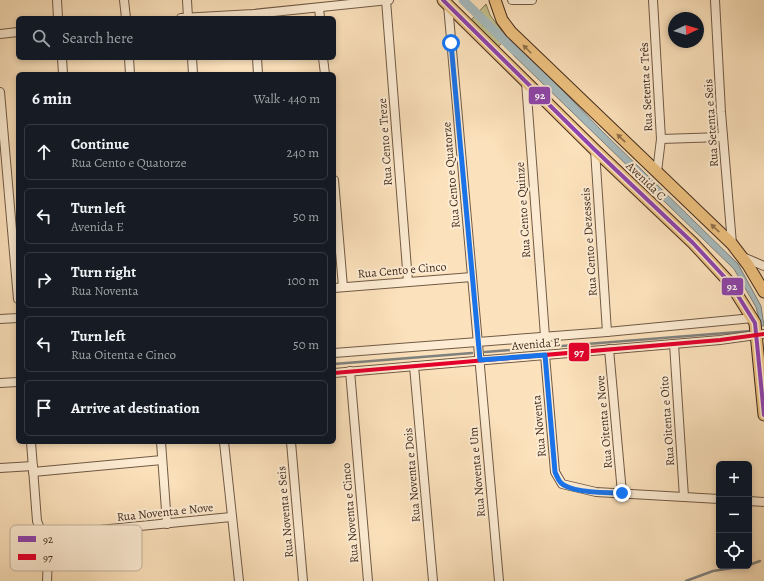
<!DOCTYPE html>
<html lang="en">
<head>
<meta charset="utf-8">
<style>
	:root { --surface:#171b24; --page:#242831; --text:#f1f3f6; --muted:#9ea1a6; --line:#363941 }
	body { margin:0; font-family:Alegreya,serif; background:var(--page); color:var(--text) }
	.controls { position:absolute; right:12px; bottom:12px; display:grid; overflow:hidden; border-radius:6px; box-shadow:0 2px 6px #0003 }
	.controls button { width:36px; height:36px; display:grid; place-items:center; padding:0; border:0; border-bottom:1px solid var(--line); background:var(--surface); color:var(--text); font:20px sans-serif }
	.compass { position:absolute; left:668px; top:12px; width:36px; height:36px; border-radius:50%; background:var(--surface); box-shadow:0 2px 6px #0003; rotate:86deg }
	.stop { position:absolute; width:12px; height:12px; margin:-9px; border:3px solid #1a73e8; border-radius:50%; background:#fff }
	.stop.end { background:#1a73e8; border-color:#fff; box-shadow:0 1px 4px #0008 }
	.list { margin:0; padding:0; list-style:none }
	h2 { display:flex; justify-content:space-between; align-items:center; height:52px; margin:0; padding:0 16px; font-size:17px }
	h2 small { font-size:13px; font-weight:400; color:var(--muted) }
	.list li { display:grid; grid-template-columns:26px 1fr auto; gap:12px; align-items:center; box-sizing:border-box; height:56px; margin:0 8px 8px; padding:0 8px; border:1px solid var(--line); border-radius:6px }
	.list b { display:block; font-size:15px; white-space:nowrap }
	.list p { margin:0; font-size:13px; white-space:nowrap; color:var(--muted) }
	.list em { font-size:13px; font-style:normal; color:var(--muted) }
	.icon { flex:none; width:22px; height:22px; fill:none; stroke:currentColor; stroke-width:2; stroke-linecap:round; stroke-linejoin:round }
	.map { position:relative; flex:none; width:764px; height:581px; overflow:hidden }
	.search { position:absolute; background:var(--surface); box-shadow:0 2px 6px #0003; left:16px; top:16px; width:320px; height:44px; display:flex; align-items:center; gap:10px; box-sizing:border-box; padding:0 14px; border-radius:6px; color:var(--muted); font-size:15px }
	.panel { position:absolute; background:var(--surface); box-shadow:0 2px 6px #0003; left:16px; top:72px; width:320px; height:372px; border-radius:6px }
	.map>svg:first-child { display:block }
	.grass { fill:url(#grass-tufts); stroke:#847756 }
	.water { fill:#a6babd; stroke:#7e817e }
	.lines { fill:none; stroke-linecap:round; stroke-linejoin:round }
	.stream { stroke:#7e817e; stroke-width:2.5 }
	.canal { stroke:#a6babd; stroke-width:9 }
	.minor-casing { stroke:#715a46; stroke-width:10 }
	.major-casing { stroke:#432c1f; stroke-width:13 }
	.minor { stroke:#fdecd3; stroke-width:8 }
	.major { stroke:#eec17e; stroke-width:11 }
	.bus-1-casing { stroke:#fdecd3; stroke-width:7 }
	.bus-2-casing { stroke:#fdecd3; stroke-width:7 }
	.bus-1 { stroke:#8e44ad; stroke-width:4 }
	.bus-2 { stroke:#e4002b; stroke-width:4 }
	.oneway { fill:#906f4a }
	.route { stroke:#1a73e8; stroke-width:5 }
	.labels { text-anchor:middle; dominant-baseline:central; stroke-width:4; stroke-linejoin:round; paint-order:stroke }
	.street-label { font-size:12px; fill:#432c1f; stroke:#fdecd3 }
	.key { fill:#fdecd3; stroke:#c5b29d; stroke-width:1 }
	.key-label { font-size:11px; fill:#432c1f }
	.line-badge { stroke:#fdecd3; stroke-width:1.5 }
	.badge-label { font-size:11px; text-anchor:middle; font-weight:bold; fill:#fff }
</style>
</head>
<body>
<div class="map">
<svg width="764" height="581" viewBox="0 0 764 581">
	<defs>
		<pattern id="grass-tufts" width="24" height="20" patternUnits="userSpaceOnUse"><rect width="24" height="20" fill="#c4c28d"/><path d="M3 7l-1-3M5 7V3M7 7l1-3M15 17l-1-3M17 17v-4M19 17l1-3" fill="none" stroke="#a19e73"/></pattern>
	</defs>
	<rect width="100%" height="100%" fill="#fce2bc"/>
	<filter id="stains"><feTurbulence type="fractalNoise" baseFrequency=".005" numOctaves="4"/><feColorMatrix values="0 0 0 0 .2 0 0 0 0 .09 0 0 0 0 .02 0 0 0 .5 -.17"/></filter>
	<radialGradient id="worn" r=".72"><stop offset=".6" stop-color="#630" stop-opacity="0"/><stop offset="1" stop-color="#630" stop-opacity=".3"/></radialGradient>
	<polygon class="grass" points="486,4 490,15 507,38 498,47 471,20"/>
	<polygon class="water" points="512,38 601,130 738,264 761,306 764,326 761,326 756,307 734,269 504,46"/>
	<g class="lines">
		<g class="stream">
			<polyline points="485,352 751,331"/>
			<polyline points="334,364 472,353"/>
			<polyline points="749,565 760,561"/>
			<polyline points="686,581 713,571 745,566"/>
		</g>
		<polyline class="canal" points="463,0 515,51"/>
		<g class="minor-casing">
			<g id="minor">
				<polyline points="57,0 58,18"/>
				<polyline points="124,0 126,18"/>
				<polyline points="187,0 188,18"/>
				<polyline points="386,0 408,282"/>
				<polyline points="512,0 532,0"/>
				<polyline points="653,0 661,139 657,172"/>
				<polyline points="715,0 721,112 732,244"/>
				<polyline points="448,5 499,581"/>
				<polyline points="319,8 320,18"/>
				<polyline points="181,18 253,14 389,0"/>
				<polyline points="0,34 18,32"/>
				<polyline points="62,58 63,74"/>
				<polyline points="129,58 130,74"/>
				<polyline points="192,58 193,74"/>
				<polyline points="257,58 258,74"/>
				<polyline points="323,58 325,74"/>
				<polyline points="526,82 545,336"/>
				<polyline points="0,92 18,299"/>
				<polyline points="661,139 723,137"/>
				<polyline points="595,150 607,332"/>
				<polyline points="334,180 343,287"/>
				<polyline points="743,257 764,266"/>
				<polyline points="334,288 472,277"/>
				<polyline points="0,319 18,318"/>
				<polyline points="674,344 684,497"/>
				<polyline points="609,349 622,493"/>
				<polyline points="334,353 607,332 753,318"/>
				<polyline points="545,355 555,472 562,484 596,492 719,499"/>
				<polyline points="414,366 433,581"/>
				<polyline points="350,371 368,581"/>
				<polyline points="334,373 720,340 764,334"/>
				<polyline points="0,383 18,382"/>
				<polyline points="31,442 37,521 41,531 49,535 231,517"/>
				<polyline points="161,442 167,524"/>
				<polyline points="224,442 239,581"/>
				<polyline points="291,442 303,581"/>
				<polyline points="0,468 33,466"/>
				<polyline points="33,472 162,460"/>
				<polyline points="749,501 764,502"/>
				<polyline points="47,581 49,535"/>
			</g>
		</g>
		<g class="major-casing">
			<g id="major">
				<polyline points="443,0 595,150 693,243 730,283 755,323 764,415"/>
				<polyline points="495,0 502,20 511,32 732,244 748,265 764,292"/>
			</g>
		</g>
		<use href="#minor" class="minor"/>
		<use href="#major" class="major"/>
		<g class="bus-1-casing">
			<polyline id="bus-1" points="443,0 595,150 693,243 730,283 755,323 764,415"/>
		</g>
		<g class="bus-2-casing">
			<polyline id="bus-2" points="334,373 720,340 764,334"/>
		</g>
		<use href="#bus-1" class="bus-1"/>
		<use href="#bus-2" class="bus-2"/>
	</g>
	<defs><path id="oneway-solid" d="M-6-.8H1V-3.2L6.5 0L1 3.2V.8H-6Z"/></defs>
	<g class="oneway">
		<use href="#oneway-solid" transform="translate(527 49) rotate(-135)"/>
		<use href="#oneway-solid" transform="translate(621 138) rotate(-136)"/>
		<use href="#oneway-solid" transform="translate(715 228) rotate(-137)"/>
	</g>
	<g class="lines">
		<path class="route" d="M451 43 480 360 545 355 555 472C557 476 558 480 561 483 571 493 608 493 622 493"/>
	</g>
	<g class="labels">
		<g class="street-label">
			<text transform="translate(646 87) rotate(-93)">Rua Setenta e Três</text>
			<text transform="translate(711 123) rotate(-94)">Rua Setenta e Seis</text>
			<text transform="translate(385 142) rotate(-94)">Rua Cento e Treze</text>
			<text transform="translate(451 175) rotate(-95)">Rua Cento e Quatorze</text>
			<text transform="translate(646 181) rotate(44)">Avenida C</text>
			<text transform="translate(523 210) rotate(-94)">Rua Cento e Quinze</text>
			<text transform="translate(589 242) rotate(-94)">Rua Cento e Dezesseis</text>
			<text transform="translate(402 270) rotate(-5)">Rua Cento e Cinco</text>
			<text transform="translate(536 344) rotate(-5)">Avenida E</text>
			<text transform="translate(667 421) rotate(-94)">Rua Oitenta e Oito</text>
			<text transform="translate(604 422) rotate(-95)">Rua Oitenta e Nove</text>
			<text transform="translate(539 426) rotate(-95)">Rua Noventa</text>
			<text transform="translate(477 472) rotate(-95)">Rua Noventa e Um</text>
			<text transform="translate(412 475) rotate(-95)">Rua Noventa e Dois</text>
			<text transform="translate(165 512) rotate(-6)">Rua Noventa e Nove</text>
			<text transform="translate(285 512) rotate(-95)">Rua Noventa e Seis</text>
			<text transform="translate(350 513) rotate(-95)">Rua Noventa e Cinco</text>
		</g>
	</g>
	<rect x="10" y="525" width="132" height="46" rx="6" class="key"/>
	<rect x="18" y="536" width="18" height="6" fill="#8e44ad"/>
	<rect x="18" y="554" width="18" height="6" fill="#e4002b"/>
	<g class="key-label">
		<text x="43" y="543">92</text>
		<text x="43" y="561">97</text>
	</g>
	<g class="line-badge">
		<rect x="528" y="86" width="23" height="19" rx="4" fill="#8e44ad"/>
		<rect x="721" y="277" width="23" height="19" rx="4" fill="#8e44ad"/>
		<rect x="568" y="342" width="22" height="20" rx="4" fill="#e4002b"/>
	</g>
	<g class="badge-label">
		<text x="540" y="99">92</text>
		<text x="732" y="290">92</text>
		<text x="579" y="356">97</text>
	</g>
	<rect width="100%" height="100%" filter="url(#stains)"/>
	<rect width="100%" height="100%" fill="url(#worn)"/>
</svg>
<div class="controls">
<button>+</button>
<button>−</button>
<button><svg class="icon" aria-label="locate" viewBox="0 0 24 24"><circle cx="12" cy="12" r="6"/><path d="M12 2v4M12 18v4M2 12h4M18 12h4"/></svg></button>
</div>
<svg class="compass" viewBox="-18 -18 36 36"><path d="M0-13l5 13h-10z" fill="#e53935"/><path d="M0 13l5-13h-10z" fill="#9ea1a6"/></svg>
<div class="stop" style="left:451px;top:43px"></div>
<div class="stop end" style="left:622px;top:493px"></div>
<div class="search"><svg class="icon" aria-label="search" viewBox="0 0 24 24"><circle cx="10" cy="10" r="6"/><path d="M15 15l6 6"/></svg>Search here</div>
<section class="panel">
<h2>6 min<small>Walk · 440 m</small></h2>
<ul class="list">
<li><svg class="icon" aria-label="ahead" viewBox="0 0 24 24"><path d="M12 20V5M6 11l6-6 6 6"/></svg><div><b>Continue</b><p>Rua Cento e Quatorze</p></div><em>240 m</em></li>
<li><svg class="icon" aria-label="left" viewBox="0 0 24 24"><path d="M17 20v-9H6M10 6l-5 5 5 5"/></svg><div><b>Turn left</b><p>Avenida E</p></div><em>50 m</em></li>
<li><svg class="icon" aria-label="right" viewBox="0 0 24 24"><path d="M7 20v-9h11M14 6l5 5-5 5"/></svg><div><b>Turn right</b><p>Rua Noventa</p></div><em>100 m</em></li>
<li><svg class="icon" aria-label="left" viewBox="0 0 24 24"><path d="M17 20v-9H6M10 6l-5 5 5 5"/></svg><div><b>Turn left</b><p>Rua Oitenta e Cinco</p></div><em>50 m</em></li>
<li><svg class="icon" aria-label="arrive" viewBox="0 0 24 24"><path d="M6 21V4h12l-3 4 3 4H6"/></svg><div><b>Arrive at destination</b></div></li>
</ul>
</section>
</div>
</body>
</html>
